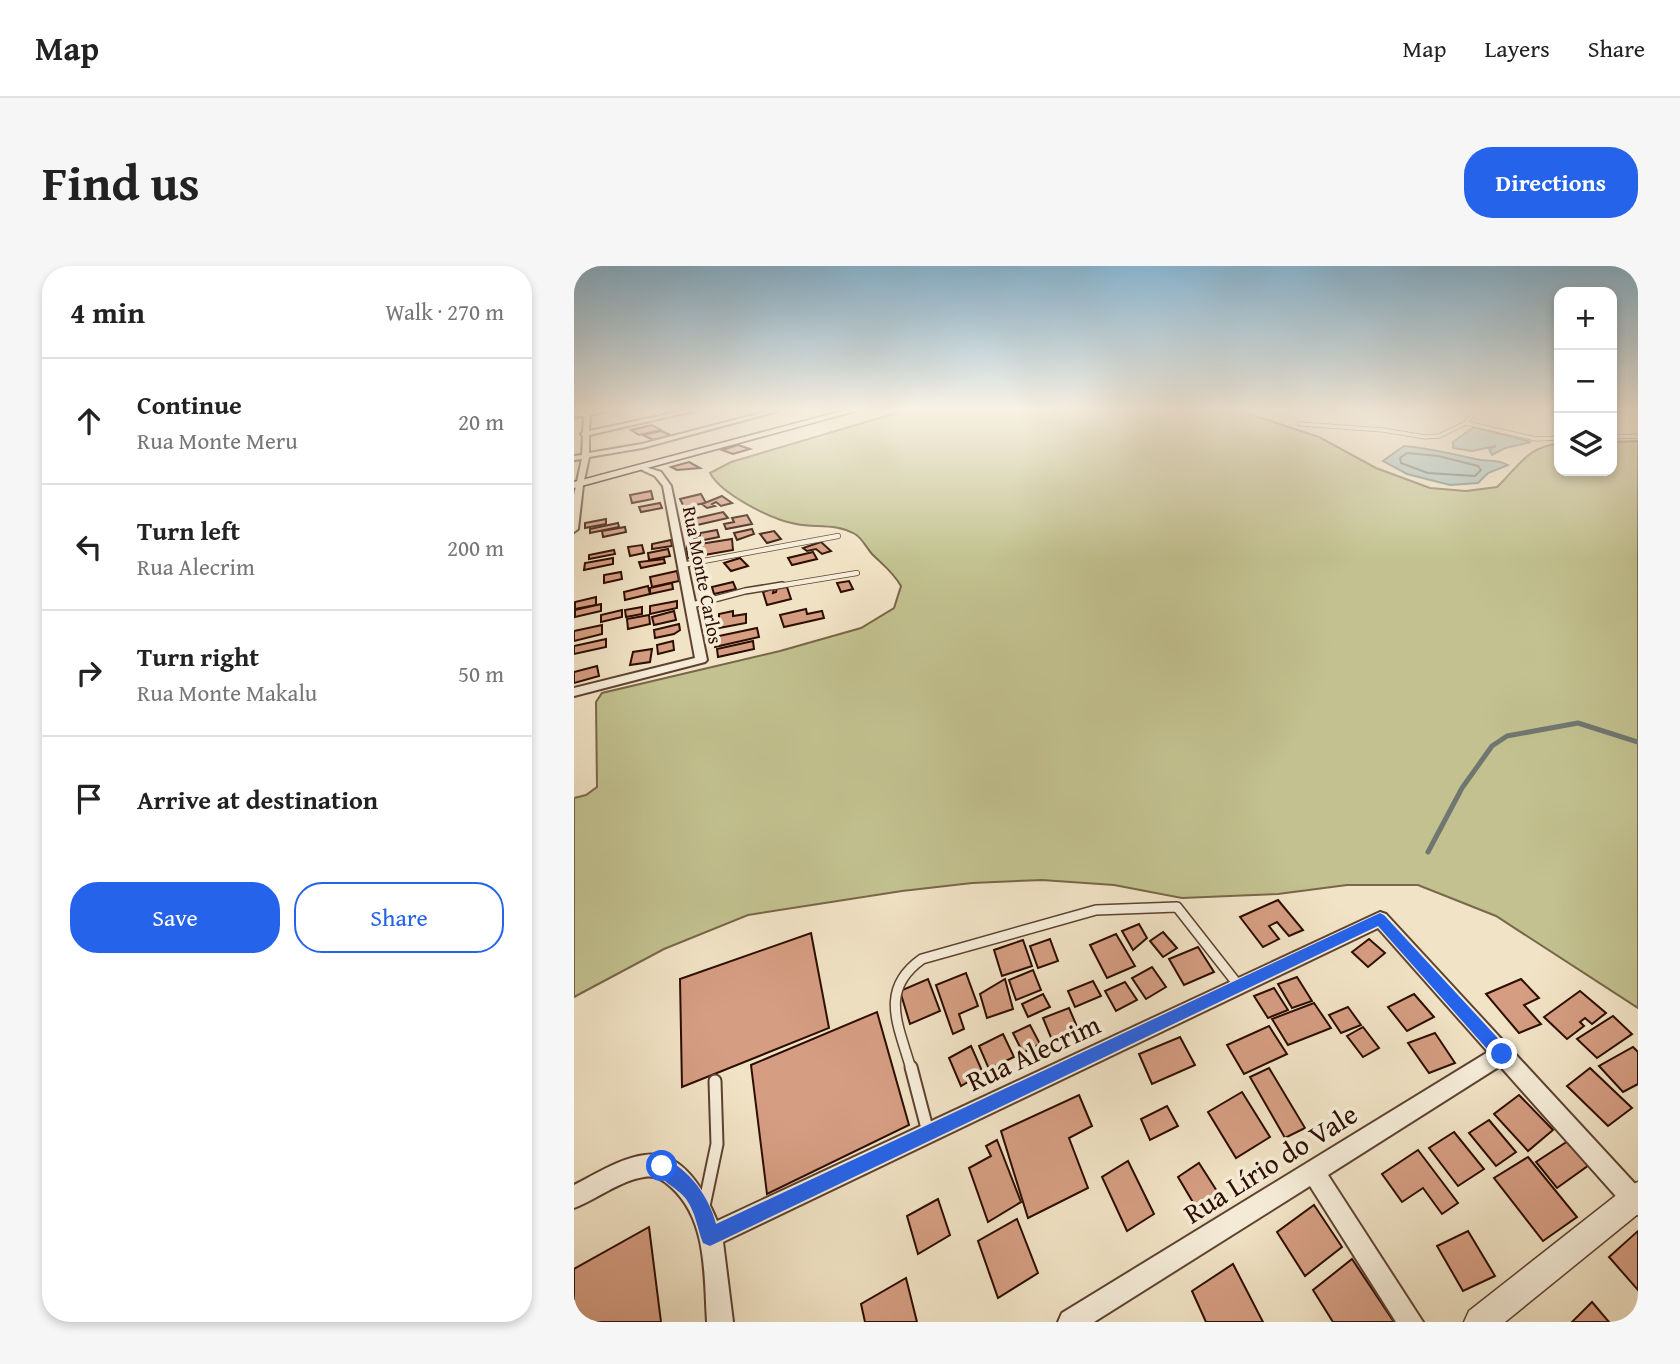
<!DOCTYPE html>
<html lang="en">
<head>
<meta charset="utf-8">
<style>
	:root { --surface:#fff; --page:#f6f6f6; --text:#222; --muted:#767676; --line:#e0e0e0; --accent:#2563eb }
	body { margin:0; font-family:"Gentium Book Plus",serif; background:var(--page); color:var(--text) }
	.controls { position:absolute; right:21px; top:21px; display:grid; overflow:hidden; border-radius:14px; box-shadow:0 4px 10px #0003 }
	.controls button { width:63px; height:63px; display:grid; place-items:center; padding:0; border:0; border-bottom:2px solid var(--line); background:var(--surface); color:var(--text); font:35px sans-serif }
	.stop { position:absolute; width:21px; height:21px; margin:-16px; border:5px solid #2563eb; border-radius:50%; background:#fff }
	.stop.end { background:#2563eb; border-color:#fff; box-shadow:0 2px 7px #0008 }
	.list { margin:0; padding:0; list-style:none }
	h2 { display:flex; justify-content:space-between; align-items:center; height:91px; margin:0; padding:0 28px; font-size:30px }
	h2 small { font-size:23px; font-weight:400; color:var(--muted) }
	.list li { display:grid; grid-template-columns:46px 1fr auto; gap:21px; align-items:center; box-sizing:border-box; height:126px; padding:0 28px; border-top:2px solid var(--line) }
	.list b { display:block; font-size:26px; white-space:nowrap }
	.list p { margin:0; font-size:23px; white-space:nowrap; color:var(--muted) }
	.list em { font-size:23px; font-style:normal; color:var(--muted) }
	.actions { display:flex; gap:14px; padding:21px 28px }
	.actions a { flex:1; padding:16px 0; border:2px solid var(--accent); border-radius:28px; text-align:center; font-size:24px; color:var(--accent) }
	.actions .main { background:var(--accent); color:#fff }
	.icon { flex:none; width:38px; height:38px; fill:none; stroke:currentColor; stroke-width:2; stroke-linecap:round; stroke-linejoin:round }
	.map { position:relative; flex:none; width:1064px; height:1056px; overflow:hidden; border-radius:28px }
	header { display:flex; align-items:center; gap:42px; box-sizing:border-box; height:98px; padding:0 35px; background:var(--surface); border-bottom:2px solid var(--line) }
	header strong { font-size:33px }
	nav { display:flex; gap:38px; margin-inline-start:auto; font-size:24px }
	.intro { display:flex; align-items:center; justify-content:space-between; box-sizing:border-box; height:168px; padding:0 42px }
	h1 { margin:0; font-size:49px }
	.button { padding:18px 32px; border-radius:28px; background:var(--accent); color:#fff; font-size:24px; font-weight:700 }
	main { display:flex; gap:42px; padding:0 42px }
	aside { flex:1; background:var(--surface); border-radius:28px; box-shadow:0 4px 10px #0003 }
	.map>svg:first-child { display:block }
	.green { fill:#c2c18f; stroke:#786748; stroke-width:2 }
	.water { fill:#9cbdbb; stroke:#707770; stroke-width:2 }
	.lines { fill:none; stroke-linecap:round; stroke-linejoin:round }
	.shore { stroke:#64655e; stroke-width:2 }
	.stream { stroke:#707770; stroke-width:5 }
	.building { fill:#d59d82; stroke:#2d0d00; stroke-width:2 }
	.service-far4-casing { stroke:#5e4231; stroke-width:5 }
	.service-far3-casing { stroke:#5e4231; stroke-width:6 }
	.service-far2-casing { stroke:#5e4231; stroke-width:8 }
	.service-far1-casing { stroke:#5e4231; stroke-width:12 }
	.service-casing { stroke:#5e4231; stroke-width:15 }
	.minor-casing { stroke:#5e4231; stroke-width:4 }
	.tertiary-casing { stroke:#5e4231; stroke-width:3 }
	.secondary-casing { stroke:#2d0d00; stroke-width:3 }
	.service-far4 { stroke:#f6edd9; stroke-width:3.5 }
	.service-far3 { stroke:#f6edd9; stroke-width:4.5 }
	.service-far2 { stroke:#f6edd9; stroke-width:5 }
	.service-far1 { stroke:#f6edd9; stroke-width:9 }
	.service { stroke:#f6edd9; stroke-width:11 }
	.minor { fill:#f6edd9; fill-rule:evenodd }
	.tertiary { fill:#f6edd9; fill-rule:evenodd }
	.secondary { fill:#f6edd9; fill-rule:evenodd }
	.route { fill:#2563eb }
	.labels { text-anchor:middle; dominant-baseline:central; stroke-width:7; stroke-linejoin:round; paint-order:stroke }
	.far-street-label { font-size:19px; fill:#2d0d00; stroke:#f6edd9 }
	.near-street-label { font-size:28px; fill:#2d0d00; stroke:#f6edd9 }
</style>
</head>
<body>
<header>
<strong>Map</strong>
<nav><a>Map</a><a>Layers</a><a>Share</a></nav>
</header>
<div class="intro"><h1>Find us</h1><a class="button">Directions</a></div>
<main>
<aside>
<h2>4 min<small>Walk · 270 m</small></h2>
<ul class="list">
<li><svg class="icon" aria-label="ahead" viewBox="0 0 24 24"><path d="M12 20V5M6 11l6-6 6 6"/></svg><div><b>Continue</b><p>Rua Monte Meru</p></div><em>20 m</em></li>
<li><svg class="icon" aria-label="left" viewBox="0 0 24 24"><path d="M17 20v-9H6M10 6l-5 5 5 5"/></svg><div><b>Turn left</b><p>Rua Alecrim</p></div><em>200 m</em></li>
<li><svg class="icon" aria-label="right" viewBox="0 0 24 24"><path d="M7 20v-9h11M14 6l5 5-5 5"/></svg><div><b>Turn right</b><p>Rua Monte Makalu</p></div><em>50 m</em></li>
<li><svg class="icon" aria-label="arrive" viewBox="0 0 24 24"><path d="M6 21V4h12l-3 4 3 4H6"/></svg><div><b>Arrive at destination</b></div></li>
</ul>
<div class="actions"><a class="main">Save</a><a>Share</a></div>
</aside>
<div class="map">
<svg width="1064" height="1056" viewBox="0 0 1064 1056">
	<rect width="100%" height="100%" fill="#f1e3c5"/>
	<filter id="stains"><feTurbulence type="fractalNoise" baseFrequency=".00286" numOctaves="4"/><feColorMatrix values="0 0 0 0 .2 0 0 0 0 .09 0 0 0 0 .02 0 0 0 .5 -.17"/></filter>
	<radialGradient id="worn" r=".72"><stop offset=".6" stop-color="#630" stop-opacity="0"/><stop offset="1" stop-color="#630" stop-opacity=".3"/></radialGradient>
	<path class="green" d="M329 145H666L745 171 802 202 856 222 892 225 923 221C943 202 955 179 985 178V205H1038V176L1064 175V742L922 650 844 619H773L704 628 608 632 540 619 468 614 398 617 328 625 174 649 90 683 0 731V532L12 529 23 521 22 436 28 427 206 385 287 362 320 342 327 320C319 306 309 299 298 288 292 281 288 272 281 268 261 257 243 262 222 258 198 254 147 228 136 207L157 196Z"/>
	<g class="water">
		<polygon points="900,161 957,176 931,182 918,189 915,183 922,180 898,185 879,182 879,176"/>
		<path d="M830 180C857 182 881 189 907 194 917 195 925 194 934 199L914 207 904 217 876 219 833 208 809 195Z"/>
	</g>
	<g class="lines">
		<polygon class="shore" points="833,187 864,190 904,200 907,204 901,210 854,207 827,197 826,192"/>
		<polyline class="stream" points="854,586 888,522 918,480 933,470 1004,457 1064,476"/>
	</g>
	<g class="building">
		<polygon points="78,159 87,164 65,169 57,164"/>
		<polygon points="87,165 97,169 79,174 69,169"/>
		<polygon points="164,179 176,183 159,188 148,184"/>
		<polygon points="115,196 126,202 103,204 97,201"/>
		<polygon points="77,225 79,233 58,237 56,229"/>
		<polygon points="127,228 132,237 110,241 106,233"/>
		<polygon points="148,230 158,237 147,240 142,236 138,238 141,240 133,242 128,238"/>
		<polygon points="86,237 88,242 67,246 65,241"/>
		<polygon points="149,246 154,252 123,259 119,253"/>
		<polygon points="173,249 178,258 152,263 150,258 160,256 158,252"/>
		<polygon points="32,253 32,258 11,262 11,257"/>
		<polygon points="44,257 45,261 16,267 16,263"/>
		<polygon points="51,261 52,266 29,271 28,265"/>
		<polygon points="178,263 180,268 163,274 160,267"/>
		<polygon points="143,264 145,271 120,276 120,272 126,270 126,267"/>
		<polygon points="200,265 207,273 193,277 186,268"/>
		<polygon points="158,273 159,284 113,292 113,280"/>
		<polygon points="97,274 98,280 78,283 78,278"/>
		<polygon points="247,276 257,285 248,288 242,283 233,285 229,282"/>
		<polygon points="68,279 70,287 56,290 54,281"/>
		<polygon points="94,283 96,290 75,294 74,287"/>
		<polygon points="40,284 41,288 15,293 15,289"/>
		<polygon points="239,286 243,293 218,299 214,292"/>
		<polygon points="39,292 39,298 10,304 11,297"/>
		<polygon points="166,292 174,300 157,305 150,297"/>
		<polygon points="90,293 91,297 67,302 65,296"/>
		<polygon points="103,305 105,315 78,321 76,311"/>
		<polygon points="47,306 48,313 30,317 30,309"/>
		<polygon points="275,315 279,323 267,326 263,317"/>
		<polygon points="159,316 162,323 140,328 138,321"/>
		<polygon points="98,317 99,323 76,328 76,322"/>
		<polygon points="74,320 76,328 51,334 50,326"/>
		<polygon points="213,321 217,333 193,339 189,326 200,322 199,327 202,326 203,322"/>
		<polygon points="22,331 22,339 1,343 1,336"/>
		<polygon points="103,335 103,342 76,348 76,340"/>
		<polygon points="27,338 27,345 1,351 1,344"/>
		<polygon points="68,341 68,348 52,351 51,344"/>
		<polygon points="232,343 233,348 248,345 250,352 210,361 206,349"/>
		<polygon points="48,344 48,351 27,356 27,349"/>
		<polygon points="100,345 102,354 80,359 78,351"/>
		<polygon points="159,345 159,350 172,348 172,357 145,362 145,348"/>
		<polygon points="75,349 76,358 54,363 53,353"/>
		<polygon points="105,358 106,364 100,368 81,372 80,364"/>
		<polygon points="28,359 28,368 0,375 0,365"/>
		<polygon points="183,362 185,371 141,381 140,371"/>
		<polygon points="32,373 32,381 0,388 0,380"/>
		<polygon points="99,375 100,384 84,388 83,379"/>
		<polygon points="179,375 180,383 144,391 143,383"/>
		<polygon points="78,383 76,396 56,399 59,386"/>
		<polygon points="23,400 25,410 0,417 0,406"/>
		<polygon points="704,634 729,664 715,670 703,656 695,660 705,673 689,681 666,651"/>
		<polygon points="565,658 573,672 559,684 548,665"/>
		<polygon points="589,666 603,682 589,691 576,675"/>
		<polygon points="237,667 255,762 108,821 106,713"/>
		<polygon points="542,668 561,700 533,712 516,679"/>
		<polygon points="476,673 484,695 464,702 456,680"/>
		<polygon points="795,673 811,687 794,701 778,686"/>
		<polygon points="449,674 458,700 428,710 420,684"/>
		<polygon points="624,681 640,706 610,719 595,693"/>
		<polygon points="578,701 592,721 572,733 558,712"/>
		<polygon points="459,704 467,724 442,734 435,714"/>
		<polygon points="392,707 404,740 385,748 390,763 379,768 362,719"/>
		<polygon points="723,711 738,735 718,742 704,718"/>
		<polygon points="354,713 366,745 336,758 326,725"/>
		<polygon points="431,713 439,743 413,752 406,728"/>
		<polygon points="947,713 965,732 950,739 967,758 945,767 912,728"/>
		<polygon points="519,715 527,730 501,741 494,725"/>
		<polygon points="551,716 563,734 542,745 531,725"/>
		<polygon points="700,722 714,744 694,752 680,730"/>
		<polygon points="1006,725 1032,747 1018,758 1011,752 1006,756 1010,760 993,773 970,751"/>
		<polygon points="469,728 476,741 454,751 448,738"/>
		<polygon points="840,728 860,751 833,765 814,741"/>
		<polygon points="740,737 757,762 714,779 698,753"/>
		<polygon points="774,741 787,759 767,767 755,749"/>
		<polygon points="495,742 504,763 478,774 469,752"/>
		<polygon points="303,746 335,859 193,928 177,799"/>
		<polygon points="1039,750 1058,768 1023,792 1003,773"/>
		<polygon points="456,759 466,778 449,787 439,767"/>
		<polygon points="695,760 713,788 670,808 653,779"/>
		<polygon points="789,761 805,782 789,791 773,770"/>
		<polygon points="861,767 881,797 855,807 834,777"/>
		<polygon points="429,768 440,791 415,803 405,780"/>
		<polygon points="606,771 621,799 578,818 565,788"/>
		<polygon points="397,780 409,807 387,820 375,792"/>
		<polygon points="1059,781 1064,786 1064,818 1049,826 1025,800"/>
		<polygon points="695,802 731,862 711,872 676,811"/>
		<polygon points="1016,802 1058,842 1034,860 993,820"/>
		<polygon points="668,826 696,871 662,892 634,846"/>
		<polygon points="505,829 518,860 495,872 514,922 454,952 427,865"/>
		<polygon points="945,829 979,864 954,885 920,848"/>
		<polygon points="593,840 604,860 576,874 567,853"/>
		<polygon points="915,854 942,886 922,900 895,867"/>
		<polygon points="880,866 910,903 884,920 855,882"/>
		<polygon points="423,874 447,936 414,956 395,902 417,890 412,880"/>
		<polygon points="994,875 1015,899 983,922 962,896"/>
		<polygon points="844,884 884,937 868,948 849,922 828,936 808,908"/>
		<polygon points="954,891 1003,951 969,975 920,912"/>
		<polygon points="554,895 580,948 553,965 528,911"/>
		<polygon points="625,897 648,933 626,948 604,911"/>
		<polygon points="364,933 376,969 344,988 333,950"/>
		<polygon points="740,939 768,981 731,1010 703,966"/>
		<polygon points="443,953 464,1007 424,1032 404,975"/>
		<polygon points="75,961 87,1056 0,1056 0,1003"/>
		<polygon points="894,965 921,1010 889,1025 863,980"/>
		<polygon points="1064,965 1064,1024 1035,991"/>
		<polygon points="778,993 820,1056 759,1056 739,1024"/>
		<polygon points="659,998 689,1056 632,1056 618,1025"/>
		<polygon points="332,1012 343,1056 291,1056 287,1038"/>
		<polygon points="1018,1036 1035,1056 998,1056"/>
	</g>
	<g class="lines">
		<g class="service-far4-casing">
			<g id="service-far4">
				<polyline points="892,157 962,173 985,172"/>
				<polyline points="726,158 809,164 851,171 865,170 892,157 901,145"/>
				<polyline points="1038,171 1064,170"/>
			</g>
		</g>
		<g class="service-far3-casing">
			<g id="service-far3">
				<polyline points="108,299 264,270"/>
				<polyline points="198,321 283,307"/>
			</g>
		</g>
		<g class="service-far2-casing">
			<polyline id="service-far2" points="118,339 171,325 208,319"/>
		</g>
		<g class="service-far1-casing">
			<path id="service-far1" d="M337 803C325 760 304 724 348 693L522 644 603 641 665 720"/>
		</g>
		<g class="service-casing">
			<g id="service">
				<polyline points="337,801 354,866"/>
				<polyline points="130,940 143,878 141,815"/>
			</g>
		</g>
		<g class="minor-casing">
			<g id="minor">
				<polygon points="10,145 34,145 16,149 15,165 109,145 119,145 15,169 15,187 68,178 195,145 204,145 68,182 15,191 9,219 4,263 0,266 0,229 8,193 0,194 0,190 8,189 9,170 7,168 9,166 10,150 0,151 0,147"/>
				<polygon points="68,200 87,206 97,220 133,394 131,396 0,430 0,422 121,392 89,220 81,210 68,204"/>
				<path d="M806 646 812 648 1064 921V949L1056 946 926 800 754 909 849 1056H822L736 920 520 1056H484L488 1047 914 786 804 662 149 976 159 1056H133C130 1012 134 955 98 922 89 914 82 909 70 911 45 915 23 933 0 942V919C22 908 46 892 71 889 109 884 131 926 143 955Z"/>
			</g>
		</g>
		<g class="tertiary-casing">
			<polygon id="tertiary" points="1064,916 1064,948 931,1056 890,1056 895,1045 1054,920"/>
		</g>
		<g class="secondary-casing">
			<polygon id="secondary" points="268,145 282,145 0,222 0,216"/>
		</g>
		<use href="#service-far4" class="service-far4"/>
		<use href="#service-far3" class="service-far3"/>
		<use href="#service-far2" class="service-far2"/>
		<use href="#service-far1" class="service-far1"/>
		<use href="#service" class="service"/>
		<use href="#minor" class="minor"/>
		<use href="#tertiary" class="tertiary"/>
		<use href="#secondary" class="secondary"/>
	</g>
	<linearGradient id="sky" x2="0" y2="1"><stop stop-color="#89b8d6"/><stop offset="0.49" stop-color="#f9f2e5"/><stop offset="1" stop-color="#f9f2e5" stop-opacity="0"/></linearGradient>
	<rect width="1064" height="293" fill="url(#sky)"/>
	<path class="route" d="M806 647 810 649 933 782 936 788 933 793 928 796 922 793 804 660 136 980 129 977C123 962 122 947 112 933 103 921 85 915 79 900L82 894 88 891C115 903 135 930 142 958Z"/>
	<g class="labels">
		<g class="far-street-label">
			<text transform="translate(129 309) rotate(79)">Rua Monte Carlos</text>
		</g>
		<g class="near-street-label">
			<text transform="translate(459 786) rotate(-25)">Rua Alecrim</text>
			<text transform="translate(696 897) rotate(-32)">Rua Lírio do Vale</text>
		</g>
	</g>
	<rect width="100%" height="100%" filter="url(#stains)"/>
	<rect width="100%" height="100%" fill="url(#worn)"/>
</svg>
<div class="controls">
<button>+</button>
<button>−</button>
<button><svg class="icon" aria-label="layers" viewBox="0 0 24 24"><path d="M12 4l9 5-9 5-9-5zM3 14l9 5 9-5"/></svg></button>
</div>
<div class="stop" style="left:88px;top:900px"></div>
<div class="stop end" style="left:928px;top:788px"></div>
</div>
</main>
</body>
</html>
